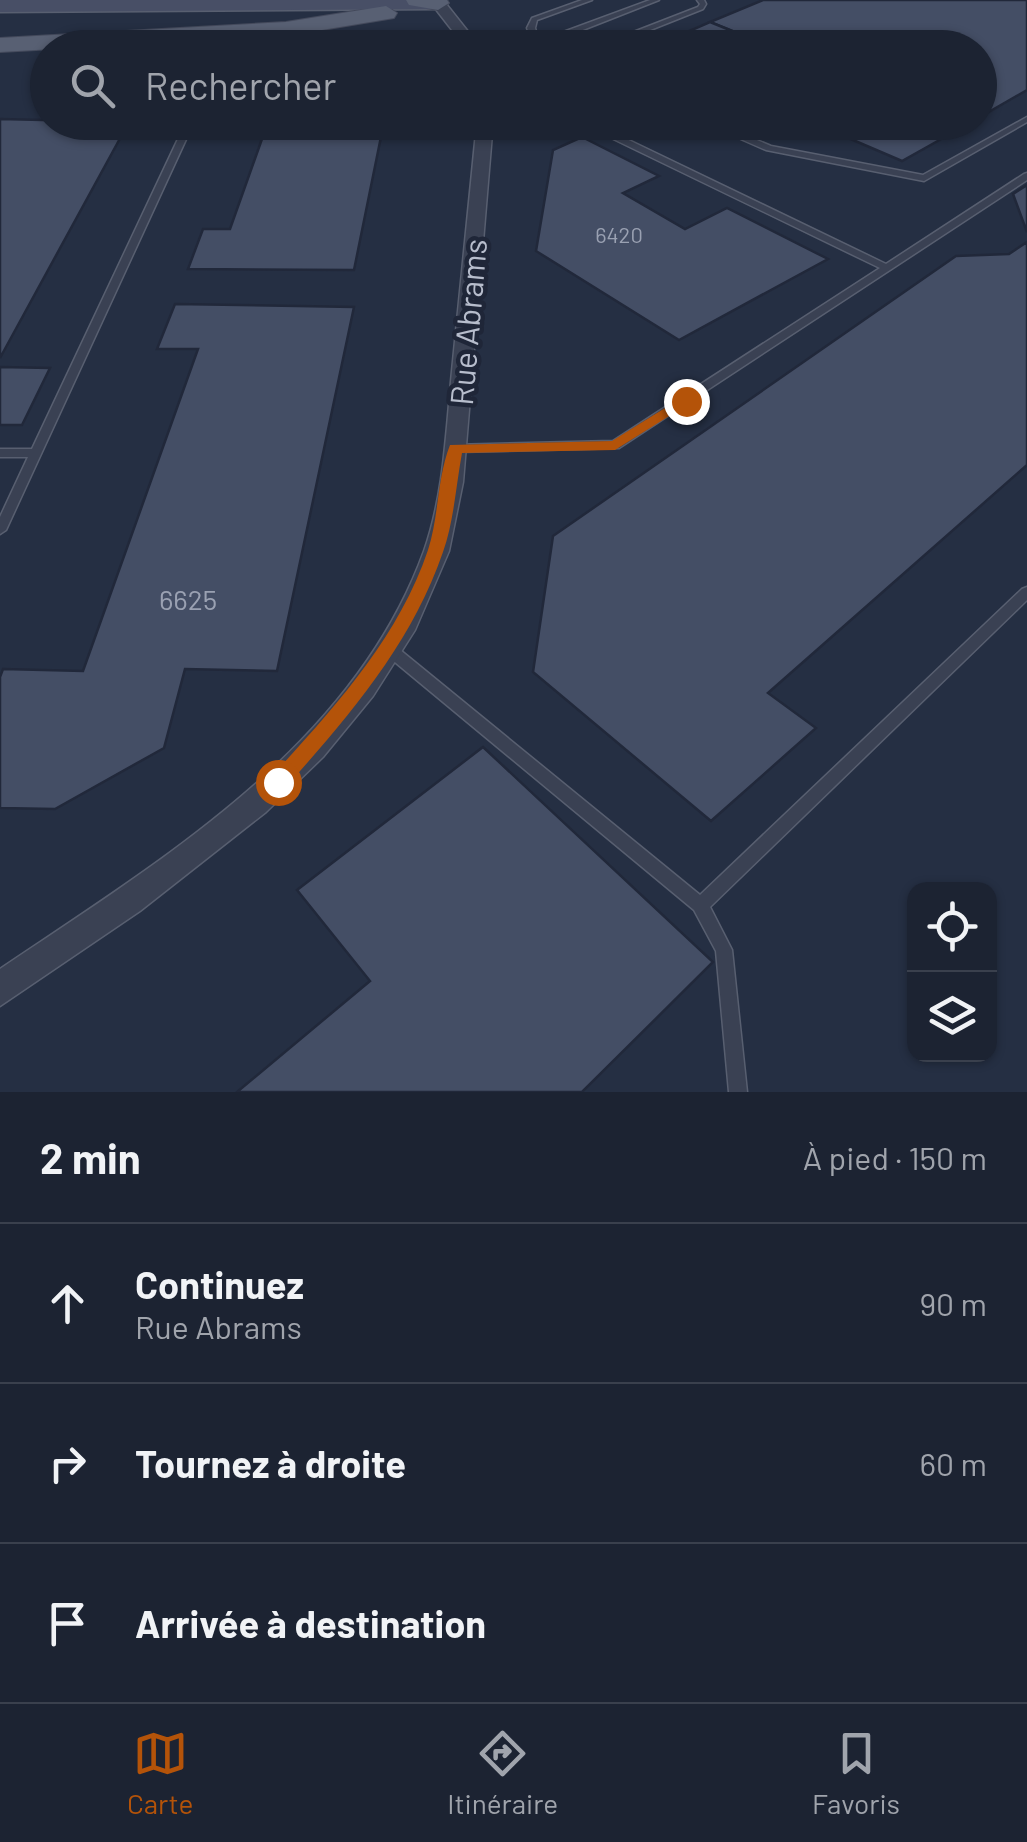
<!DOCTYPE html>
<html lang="fr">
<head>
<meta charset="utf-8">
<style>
	:root { --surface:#1c2332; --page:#292f3e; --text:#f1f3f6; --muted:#a0a4ac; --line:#3a404d; --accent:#b45309 }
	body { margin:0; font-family:Barlow,sans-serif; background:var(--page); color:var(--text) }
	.controls { position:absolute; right:30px; bottom:30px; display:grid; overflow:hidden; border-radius:20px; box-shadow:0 2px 8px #0004 }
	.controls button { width:90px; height:90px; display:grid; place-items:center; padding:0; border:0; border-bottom:2px solid var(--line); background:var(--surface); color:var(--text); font:50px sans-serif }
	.stop { position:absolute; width:30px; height:30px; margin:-22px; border:8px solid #b45309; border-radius:50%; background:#fff }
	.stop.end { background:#b45309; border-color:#fff; box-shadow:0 2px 10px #0008 }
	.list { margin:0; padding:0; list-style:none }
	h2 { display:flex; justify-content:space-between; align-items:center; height:130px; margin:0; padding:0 40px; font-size:42px }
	h2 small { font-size:32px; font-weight:400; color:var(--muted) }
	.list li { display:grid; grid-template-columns:65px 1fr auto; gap:30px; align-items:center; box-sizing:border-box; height:160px; padding:0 40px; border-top:2px solid var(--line) }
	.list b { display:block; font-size:38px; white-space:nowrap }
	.list p { margin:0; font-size:32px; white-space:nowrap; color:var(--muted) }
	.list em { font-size:32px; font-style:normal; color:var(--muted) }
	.icon { flex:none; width:55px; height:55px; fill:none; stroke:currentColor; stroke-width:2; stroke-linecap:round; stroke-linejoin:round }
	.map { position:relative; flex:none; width:1027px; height:1092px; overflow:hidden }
	.search { position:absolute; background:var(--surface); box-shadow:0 2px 8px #0004; left:30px; right:30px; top:30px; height:110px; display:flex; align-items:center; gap:25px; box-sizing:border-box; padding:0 35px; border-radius:55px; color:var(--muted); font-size:38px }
	.sheet { height:610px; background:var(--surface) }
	nav { display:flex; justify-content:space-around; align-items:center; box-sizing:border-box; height:140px; border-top:2px solid var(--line); background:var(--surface); font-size:28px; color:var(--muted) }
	nav a { display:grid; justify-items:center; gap:5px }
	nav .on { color:var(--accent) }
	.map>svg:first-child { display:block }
	.building { fill:#444e65; stroke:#21283a; stroke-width:2.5 }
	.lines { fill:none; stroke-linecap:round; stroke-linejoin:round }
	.lane-casing { stroke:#585f70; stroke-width:3 }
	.street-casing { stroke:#585f70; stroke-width:3 }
	.secondary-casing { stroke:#585f70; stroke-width:3 }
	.primary-casing { stroke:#444a5c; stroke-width:2 }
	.lane { fill:#3a4153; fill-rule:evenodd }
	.street { fill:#3a4153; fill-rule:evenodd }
	.secondary { fill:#484f66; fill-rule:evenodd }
	.primary { fill:#586073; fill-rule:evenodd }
	.route { fill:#b45309 }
	.labels { text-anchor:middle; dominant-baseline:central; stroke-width:9; stroke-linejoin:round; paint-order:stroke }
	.far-number-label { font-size:22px; fill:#9aa1b2 }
	.number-label { font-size:28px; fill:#9aa1b2 }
	.street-label { font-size:32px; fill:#b7bdcc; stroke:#1f2638 }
</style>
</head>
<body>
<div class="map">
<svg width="1027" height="1092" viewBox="0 0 1027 1092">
	<rect width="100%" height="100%" fill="#252f43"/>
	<g class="building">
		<polygon points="763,0 1027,0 1027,90 980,117 980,48 774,48 710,22"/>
		<polygon points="710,22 774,48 650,48"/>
		<polygon points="0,119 129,122 0,358"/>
		<polygon points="268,122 384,122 354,270 188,269 203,229 230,229"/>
		<polygon points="811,122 965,122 968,124 902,161"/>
		<polygon points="582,137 659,176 623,193 685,229 727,208 828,259 679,340 536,251 553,150"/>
		<polygon points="1027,185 1027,232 1013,194"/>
		<polygon points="1027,242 1027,465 768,693 816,728 711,821 533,672 553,536 956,256 1009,254"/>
		<polygon points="175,304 354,307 277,671 185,669 164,748 55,809 0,808 0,677 3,669 83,671 198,349 157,349"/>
		<polygon points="0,367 50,368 22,425 0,425"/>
		<polygon points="483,747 713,962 582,1092 237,1092 370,981 297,890"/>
	</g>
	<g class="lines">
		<g class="lane-casing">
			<g id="lane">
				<polygon points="582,0 592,0 537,20 535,28 539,41 650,0 659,0 570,35 600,45 698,7 700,4 697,0 704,0 706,4 703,9 605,48 594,48 563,37 541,46 541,48 514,48 533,43 527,28 532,18"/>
				<polygon points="1027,117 1027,122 924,181 766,150 702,122 714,122 771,146 923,175"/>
				<polygon points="186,122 194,122 6,530 0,534 0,517 28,457 0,457 0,449 32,449"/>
				<polygon points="481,126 610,131 886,264 1024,174 1027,173 1027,180 619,448 455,452 449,448 451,445 613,441 880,268 605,135 484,130 480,128"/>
				<polygon points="1027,587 1027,600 710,907 732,950 747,1092 729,1092 716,951 694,910 384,653 382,649 384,645 394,645 700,895 1022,589"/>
			</g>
		</g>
		<g class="street-casing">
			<g id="street">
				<polygon points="434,0 443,0 481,48 466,48 431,3"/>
				<path d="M477 122H493L463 482 449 551 415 630 373 696 323 757 266 812 140 911 0 1006V969C163 859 354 745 424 551 444 494 446 431 452 371 460 288 469 205 477 122Z"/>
			</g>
		</g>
		<g class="secondary-casing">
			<polygon id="secondary" points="0,0 446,0 448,3 438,9 0,12"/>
		</g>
		<g class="primary-casing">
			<g id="primary">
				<polygon points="406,0 447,0 449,3 438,10 409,5"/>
				<polygon points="386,6 397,13 394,18 286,36 0,52 0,38 286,22"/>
			</g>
		</g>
		<use href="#lane" class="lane"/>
		<use href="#street" class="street"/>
		<use href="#secondary" class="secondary"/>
		<use href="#primary" class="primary"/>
	</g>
	<path class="route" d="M681 398 693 401 615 450 462 453C456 485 454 521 443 552 411 645 349 716 285 788H271V777C333 709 398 639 428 550 439 516 437 478 450 445L612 441Z"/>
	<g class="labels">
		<g class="far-number-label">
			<text x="619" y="234">6420</text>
		</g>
		<g class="number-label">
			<text x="188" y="599">6625</text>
		</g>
		<g class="street-label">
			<text transform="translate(467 322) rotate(-85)">Rue Abrams</text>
		</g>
	</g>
</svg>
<div class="controls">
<button><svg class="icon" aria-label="locate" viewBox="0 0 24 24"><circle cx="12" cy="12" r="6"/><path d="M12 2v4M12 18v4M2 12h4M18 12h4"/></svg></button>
<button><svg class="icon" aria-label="layers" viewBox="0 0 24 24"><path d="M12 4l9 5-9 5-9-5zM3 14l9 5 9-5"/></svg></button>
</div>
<div class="stop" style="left:278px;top:782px"></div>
<div class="stop end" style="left:686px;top:401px"></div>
<div class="search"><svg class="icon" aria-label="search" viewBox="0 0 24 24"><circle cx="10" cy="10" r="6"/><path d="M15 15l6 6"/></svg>Rechercher</div>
</div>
<section class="sheet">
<h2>2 min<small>À pied · 150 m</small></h2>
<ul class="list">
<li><svg class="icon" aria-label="ahead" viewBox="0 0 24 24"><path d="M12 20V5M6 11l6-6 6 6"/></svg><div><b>Continuez</b><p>Rue Abrams</p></div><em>90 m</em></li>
<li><svg class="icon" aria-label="right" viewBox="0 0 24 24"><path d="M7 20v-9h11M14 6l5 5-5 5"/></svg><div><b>Tournez à droite</b></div><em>60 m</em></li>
<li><svg class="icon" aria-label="arrive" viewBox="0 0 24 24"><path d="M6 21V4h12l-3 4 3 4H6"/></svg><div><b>Arrivée à destination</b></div></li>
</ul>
</section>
<nav>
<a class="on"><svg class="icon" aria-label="map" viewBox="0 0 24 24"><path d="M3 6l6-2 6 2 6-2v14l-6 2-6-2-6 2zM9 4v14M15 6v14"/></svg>Carte</a>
<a><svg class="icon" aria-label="directions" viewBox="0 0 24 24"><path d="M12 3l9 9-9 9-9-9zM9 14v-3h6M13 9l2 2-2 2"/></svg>Itinéraire</a>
<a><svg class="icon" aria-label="saved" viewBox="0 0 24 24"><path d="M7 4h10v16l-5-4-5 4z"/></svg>Favoris</a>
</nav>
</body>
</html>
